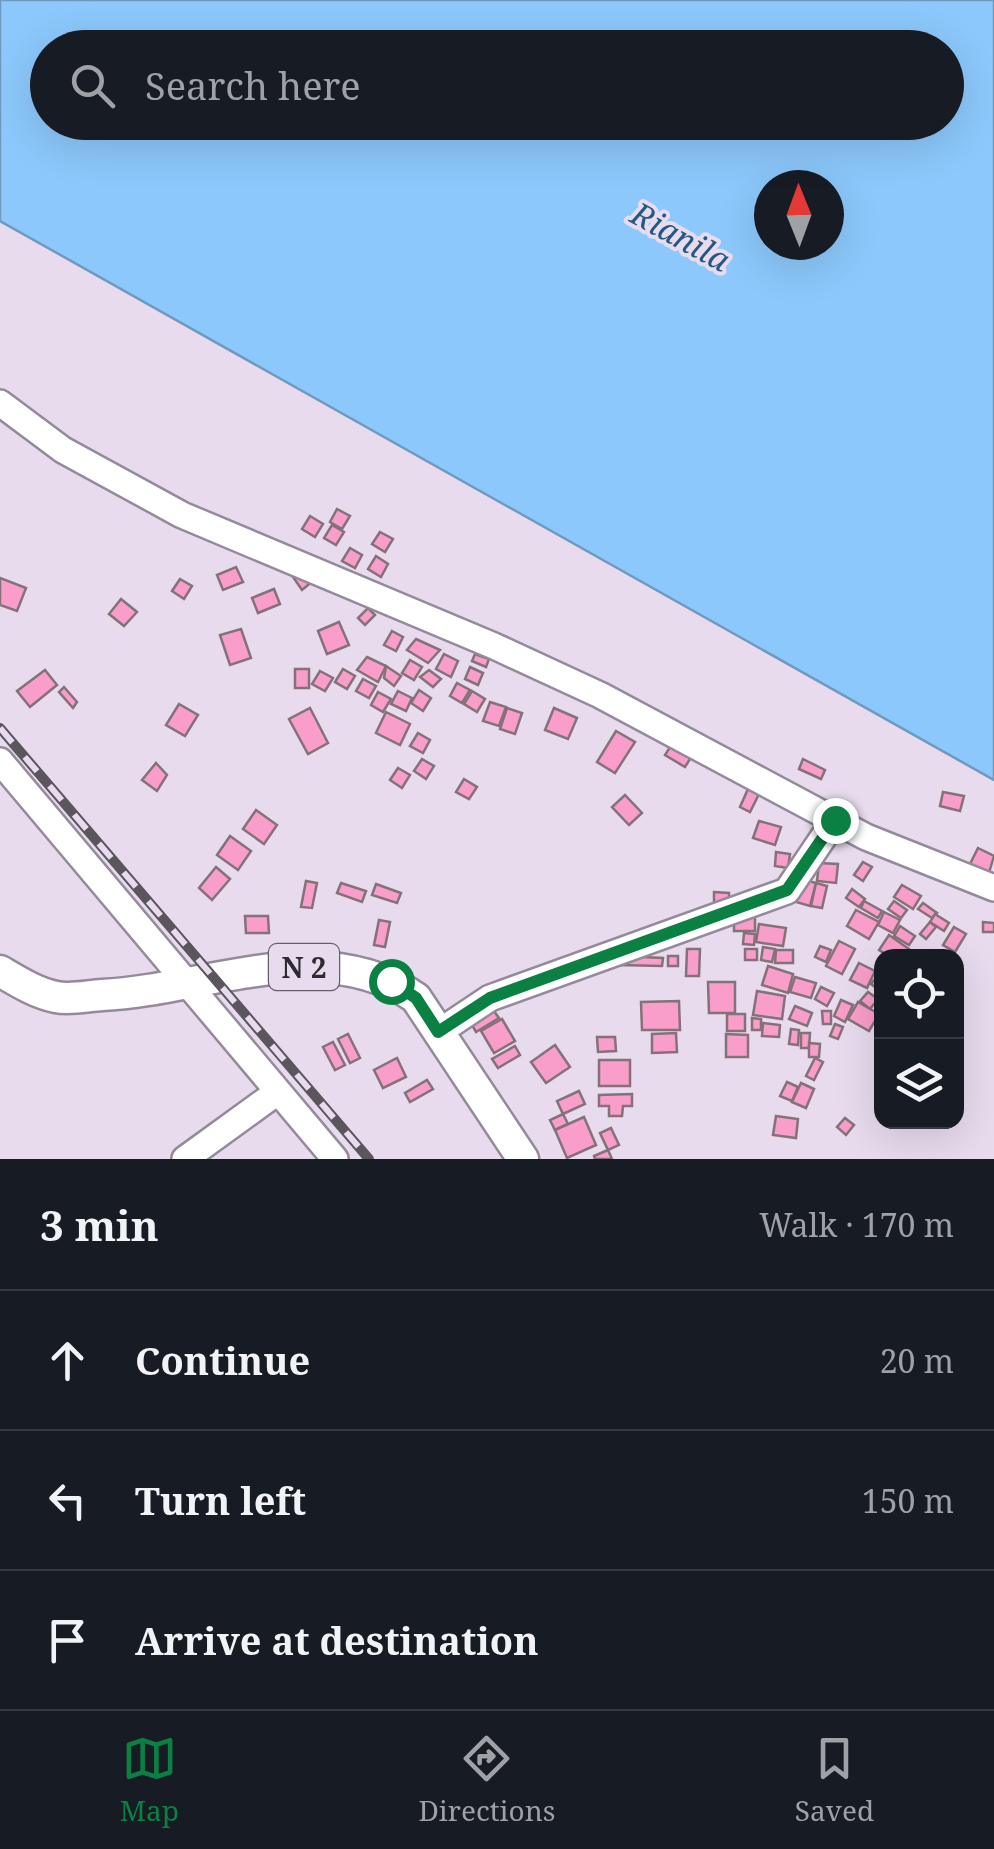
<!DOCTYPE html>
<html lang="en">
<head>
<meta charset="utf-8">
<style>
	:root { --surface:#171b24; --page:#20242c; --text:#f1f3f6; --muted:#9ea1a6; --line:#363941; --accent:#0b8043 }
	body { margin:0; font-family:"Noto Serif",serif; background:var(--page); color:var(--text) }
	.controls { position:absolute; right:30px; bottom:30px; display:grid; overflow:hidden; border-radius:20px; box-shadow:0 10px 40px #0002 }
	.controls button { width:90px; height:90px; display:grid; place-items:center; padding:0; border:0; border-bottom:2px solid var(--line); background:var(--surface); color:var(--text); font:50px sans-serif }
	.compass { position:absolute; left:754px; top:170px; width:90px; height:90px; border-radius:50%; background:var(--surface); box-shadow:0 10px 40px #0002; rotate:359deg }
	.stop { position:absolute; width:30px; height:30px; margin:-22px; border:8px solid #0b8043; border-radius:50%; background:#fff }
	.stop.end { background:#0b8043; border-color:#fff; box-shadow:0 2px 10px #0008 }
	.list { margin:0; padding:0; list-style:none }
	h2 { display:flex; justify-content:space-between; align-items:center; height:130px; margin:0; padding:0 40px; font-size:42px }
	h2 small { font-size:32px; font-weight:400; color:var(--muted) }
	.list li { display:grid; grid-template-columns:65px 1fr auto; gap:30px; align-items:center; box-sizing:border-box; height:140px; padding:0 40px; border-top:2px solid var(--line) }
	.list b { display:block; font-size:38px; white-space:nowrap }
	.list em { font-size:32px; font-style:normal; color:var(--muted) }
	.icon { flex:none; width:55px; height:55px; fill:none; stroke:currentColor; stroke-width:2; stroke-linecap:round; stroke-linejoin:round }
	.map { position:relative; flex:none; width:994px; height:1159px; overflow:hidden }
	.search { position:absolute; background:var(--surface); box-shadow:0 10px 40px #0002; left:30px; right:30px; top:30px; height:110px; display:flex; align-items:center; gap:25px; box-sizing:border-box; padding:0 35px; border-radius:55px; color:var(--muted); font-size:38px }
	.sheet { height:550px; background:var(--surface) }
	nav { display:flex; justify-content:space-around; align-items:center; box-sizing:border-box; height:140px; border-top:2px solid var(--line); background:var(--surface); font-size:28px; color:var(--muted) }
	nav a { display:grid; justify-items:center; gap:5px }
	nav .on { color:var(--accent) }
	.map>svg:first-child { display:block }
	.water { fill:#8cc8fb; stroke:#7099be; stroke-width:2.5; fill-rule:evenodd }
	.building { fill:#f99eca; stroke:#857179; stroke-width:2.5 }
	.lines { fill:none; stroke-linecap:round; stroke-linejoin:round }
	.minor-casing { stroke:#958a9b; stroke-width:30 }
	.major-casing { stroke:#958a9b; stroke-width:35 }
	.minor { stroke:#fff; stroke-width:25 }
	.major { stroke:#fff; stroke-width:30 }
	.rail-casing { stroke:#5b555e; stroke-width:10 }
	.rail { stroke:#e7dbed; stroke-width:6; stroke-dasharray:19; stroke-linecap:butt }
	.route { stroke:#0b8043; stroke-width:12 }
	.labels { text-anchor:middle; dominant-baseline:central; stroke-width:8; stroke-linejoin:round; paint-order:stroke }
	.shield { fill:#e7dbed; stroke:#665f69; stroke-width:2.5 }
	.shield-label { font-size:28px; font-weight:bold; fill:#2f2a31 }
	.water-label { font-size:32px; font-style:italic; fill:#225882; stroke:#e7dbed }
</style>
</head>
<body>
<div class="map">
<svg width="994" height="1159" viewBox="0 0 994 1159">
	<rect width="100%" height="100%" fill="#e7dbed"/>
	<path class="water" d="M0 0H994V780L0 221ZM48 48H946V122H48ZM769 185H829V245H769Z"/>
	<g class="building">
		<polygon points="337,509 350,516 342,529 330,522"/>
		<polygon points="310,516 323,524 315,537 302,529"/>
		<polygon points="332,525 344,532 336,545 324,538"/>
		<polygon points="380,532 393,539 385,552 372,544"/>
		<polygon points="350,548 362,555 355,568 342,561"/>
		<polygon points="376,556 388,564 381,577 368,569"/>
		<polygon points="236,567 243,582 223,590 217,575"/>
		<polygon points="291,574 313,581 302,590"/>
		<polygon points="0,578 26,588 17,611 0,605"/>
		<polygon points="180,579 192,586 184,599 172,591"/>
		<polygon points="274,589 280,604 258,613 252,598"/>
		<polygon points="121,599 137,612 124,626 109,614"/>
		<polygon points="368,608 375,615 365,625 358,618"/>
		<polygon points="339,622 349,645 327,654 318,631"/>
		<polygon points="241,629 251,658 230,665 220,635"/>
		<polygon points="392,631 403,637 396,651 384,645"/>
		<polygon points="416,639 440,650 428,663 407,650"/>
		<polygon points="444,654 458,661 451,677 436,669"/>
		<polygon points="475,654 489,659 486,667 472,661"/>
		<polygon points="367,657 386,666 378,682 357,670"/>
		<polygon points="410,660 422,667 414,680 402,673"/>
		<polygon points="386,666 401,676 394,686 384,678"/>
		<polygon points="470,667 483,673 478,685 465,679"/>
		<rect x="295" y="669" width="14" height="19"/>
		<polygon points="343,669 355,676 347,689 335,682"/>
		<polygon points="45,670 57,685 30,707 17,691"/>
		<polygon points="429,670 441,679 433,687 420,677"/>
		<polygon points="320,671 333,678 325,691 312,684"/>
		<polygon points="363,679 376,686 369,698 356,691"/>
		<polygon points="457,683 470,690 462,703 450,696"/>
		<polygon points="64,687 77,702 73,708 59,692"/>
		<polygon points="419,690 431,698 423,711 411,703"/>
		<polygon points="398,691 412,698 406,711 391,704"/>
		<polygon points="472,691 485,699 477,712 464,704"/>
		<polygon points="378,692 391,699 383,712 371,705"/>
		<polygon points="490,702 506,707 499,726 483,721"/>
		<polygon points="179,704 198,715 185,736 166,725"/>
		<polygon points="310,708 328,743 308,754 289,719"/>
		<polygon points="507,708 522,713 515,734 500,729"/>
		<polygon points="554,708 577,718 568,739 545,730"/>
		<polygon points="386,712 410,724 400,745 376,733"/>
		<polygon points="616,731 635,742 615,773 597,762"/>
		<polygon points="418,733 430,740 423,753 410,746"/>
		<polygon points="675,739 695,751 685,767 665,755"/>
		<polygon points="422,759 434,766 426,779 414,771"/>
		<polygon points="803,759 825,770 821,779 799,769"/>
		<polygon points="156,763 167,775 157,791 142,780"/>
		<polygon points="398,768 410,775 402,788 390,780"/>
		<polygon points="464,779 477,787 469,799 456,792"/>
		<polygon points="748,789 759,794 750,812 740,807"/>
		<polygon points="943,792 964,796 960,811 940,806"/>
		<polygon points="625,795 642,813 629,825 612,807"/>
		<polygon points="256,810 277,825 264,844 243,829"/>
		<polygon points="759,821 781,827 775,845 753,838"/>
		<polygon points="230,836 251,851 238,870 217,855"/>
		<polygon points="978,848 994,856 988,876 969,866"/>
		<polygon points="776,852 790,854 788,868 775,866"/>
		<polygon points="863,862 872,867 863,881 854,875"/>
		<polygon points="819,863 838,864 836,883 817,881"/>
		<polygon points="216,867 230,879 212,900 199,888"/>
		<polygon points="802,879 816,883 810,906 796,902"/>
		<polygon points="306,881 317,883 312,908 301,907"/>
		<polygon points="341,883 366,891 362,902 337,893"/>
		<polygon points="816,883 827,886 822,908 811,906"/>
		<polygon points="376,884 401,893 397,903 372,895"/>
		<polygon points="902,885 921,896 913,909 894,897"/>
		<polygon points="852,889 865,899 859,907 846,898"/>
		<polygon points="714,892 729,893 729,908 714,909"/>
		<polygon points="864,901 882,911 878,918 861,908"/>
		<polygon points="894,901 907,910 901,918 888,909"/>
		<polygon points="923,903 937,913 932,918 918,909"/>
		<polygon points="856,910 879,922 869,939 847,926"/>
		<polygon points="884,912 900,920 893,933 878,925"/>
		<polygon points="935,914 949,923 944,931 930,922"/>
		<polygon points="245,916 268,916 269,933 246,933"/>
		<polygon points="755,916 755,931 734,931 734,917"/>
		<polygon points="379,920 390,922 385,947 374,945"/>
		<polygon points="930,922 936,927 926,939 920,934"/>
		<polygon points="983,922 994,923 994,932 983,932"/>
		<polygon points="759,924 786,928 783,946 756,942"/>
		<polygon points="900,926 915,936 909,945 894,936"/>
		<polygon points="954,927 966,934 955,952 943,945"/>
		<polygon points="744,933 755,934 754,945 743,944"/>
		<polygon points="889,935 909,949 904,956 889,956 879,950"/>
		<polygon points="839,941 855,949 842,974 826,966"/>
		<polygon points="820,946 831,950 826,962 815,957"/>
		<polygon points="763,947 775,949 772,962 761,960"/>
		<polygon points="687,949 700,949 699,976 686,976"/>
		<rect x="745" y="949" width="12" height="11"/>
		<polygon points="776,950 793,950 793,963 775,963"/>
		<polygon points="620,956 663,958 662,966 619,965"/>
		<rect x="668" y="956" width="10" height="10"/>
		<polygon points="859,963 875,971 867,988 850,980"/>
		<polygon points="768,966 793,974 788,993 762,985"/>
		<polygon points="879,974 882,976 880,991 871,984"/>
		<polygon points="795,977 816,983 811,998 790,992"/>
		<polygon points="708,982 735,982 735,1013 709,1013"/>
		<polygon points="821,987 834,993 827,1006 815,999"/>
		<polygon points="757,991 785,996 782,1019 753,1015"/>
		<polygon points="868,992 878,999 870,1009 860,1001"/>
		<polygon points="841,1000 853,1005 845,1022 834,1016"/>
		<polygon points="679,1001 680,1030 642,1030 641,1002"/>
		<polygon points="858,1002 879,1014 869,1031 848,1019"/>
		<polygon points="795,1006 812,1013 807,1026 789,1019"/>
		<polygon points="491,1007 499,1018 476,1032 469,1020"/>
		<polygon points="822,1011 831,1011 831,1024 823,1024"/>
		<rect x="727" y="1014" width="18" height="17"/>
		<polygon points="752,1018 761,1019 761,1030 752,1030"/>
		<polygon points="502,1019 515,1041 494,1053 481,1031"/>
		<polygon points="763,1023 780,1025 779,1037 762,1036"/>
		<polygon points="835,1024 843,1027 838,1039 830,1036"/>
		<polygon points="791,1029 799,1030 798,1045 789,1044"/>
		<polygon points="676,1033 677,1052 652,1053 652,1034"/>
		<polygon points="801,1033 810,1033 809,1048 801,1048"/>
		<polygon points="348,1034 360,1058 350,1063 338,1039"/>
		<polygon points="726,1034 748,1035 748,1057 726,1057"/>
		<polygon points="597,1037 615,1037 616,1051 598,1052"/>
		<polygon points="333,1042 345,1065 335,1070 323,1047"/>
		<polygon points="809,1043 820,1044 819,1057 809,1057"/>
		<polygon points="555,1045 570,1067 546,1083 531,1062"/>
		<polygon points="515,1046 520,1055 498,1068 492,1059"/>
		<polygon points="397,1058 406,1077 383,1088 374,1070"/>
		<polygon points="815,1058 823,1062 814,1080 806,1076"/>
		<rect x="599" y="1060" width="31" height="26"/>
		<polygon points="427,1080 433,1089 410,1102 405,1093"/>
		<polygon points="787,1082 798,1087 792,1101 780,1096"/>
		<polygon points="801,1083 814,1089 806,1108 792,1102"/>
		<polygon points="579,1091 585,1104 563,1114 557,1101"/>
		<polygon points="632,1094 632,1106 623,1106 622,1116 609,1116 609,1106 599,1106 599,1095"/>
		<polygon points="563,1114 568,1124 555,1130 550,1120"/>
		<polygon points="776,1116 798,1119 796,1138 773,1135"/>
		<polygon points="584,1117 596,1145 567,1158 555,1130"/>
		<polygon points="845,1118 854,1125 846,1135 837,1127"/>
		<polygon points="611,1128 619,1145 608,1150 600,1133"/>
		<polygon points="608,1150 612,1159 595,1159 594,1156"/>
	</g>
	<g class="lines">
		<g class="minor-casing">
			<g id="minor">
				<polyline points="0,403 63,450 182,515 494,646 600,695 866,837 994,888"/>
				<polyline points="0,761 335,1159"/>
				<polyline points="439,1032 490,998 787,891 835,820"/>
				<polyline points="185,1159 276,1093"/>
			</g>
		</g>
		<g class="major-casing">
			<path id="major" d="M0 971C17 981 36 993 56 997 70 1000 87 996 102 995 205 990 322 933 416 998L523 1159"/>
		</g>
		<use href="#minor" class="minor"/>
		<use href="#major" class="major"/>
		<g class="rail-casing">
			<polyline id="rail" points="0,728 369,1159"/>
		</g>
		<use href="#rail" class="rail"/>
	</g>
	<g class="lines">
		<polyline class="route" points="391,981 416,998 438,1032 490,998 787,890 835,820"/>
	</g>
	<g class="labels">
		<rect class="shield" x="269" y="944" width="70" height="46" rx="8"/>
		<g class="shield-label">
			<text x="304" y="967">N 2</text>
		</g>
		<g class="water-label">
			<text transform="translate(681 236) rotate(29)">Rianila</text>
		</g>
	</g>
</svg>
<div class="controls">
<button><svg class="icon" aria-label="locate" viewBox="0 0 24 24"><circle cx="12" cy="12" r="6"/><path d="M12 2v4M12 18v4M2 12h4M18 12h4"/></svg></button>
<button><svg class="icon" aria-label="layers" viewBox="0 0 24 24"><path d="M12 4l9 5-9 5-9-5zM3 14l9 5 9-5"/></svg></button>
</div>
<svg class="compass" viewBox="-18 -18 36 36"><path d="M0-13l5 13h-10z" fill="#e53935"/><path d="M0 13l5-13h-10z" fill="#9ea1a6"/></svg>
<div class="stop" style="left:391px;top:981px"></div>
<div class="stop end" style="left:835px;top:820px"></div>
<div class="search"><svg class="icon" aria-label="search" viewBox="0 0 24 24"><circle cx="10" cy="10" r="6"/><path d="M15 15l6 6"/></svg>Search here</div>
</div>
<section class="sheet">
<h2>3 min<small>Walk · 170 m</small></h2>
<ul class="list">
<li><svg class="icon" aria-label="ahead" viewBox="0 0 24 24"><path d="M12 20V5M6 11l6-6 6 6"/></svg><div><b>Continue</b></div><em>20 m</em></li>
<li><svg class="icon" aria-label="left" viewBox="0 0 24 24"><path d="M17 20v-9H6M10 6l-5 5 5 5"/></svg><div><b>Turn left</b></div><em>150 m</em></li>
<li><svg class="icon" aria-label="arrive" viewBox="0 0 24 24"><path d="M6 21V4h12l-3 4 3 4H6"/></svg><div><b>Arrive at destination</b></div></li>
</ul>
</section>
<nav>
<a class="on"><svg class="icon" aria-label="map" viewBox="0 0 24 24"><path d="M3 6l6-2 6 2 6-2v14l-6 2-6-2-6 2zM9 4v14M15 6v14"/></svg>Map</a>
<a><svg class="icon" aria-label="directions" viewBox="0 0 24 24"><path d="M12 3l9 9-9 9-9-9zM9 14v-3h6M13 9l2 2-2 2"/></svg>Directions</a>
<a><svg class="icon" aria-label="saved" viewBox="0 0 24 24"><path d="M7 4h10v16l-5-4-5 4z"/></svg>Saved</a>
</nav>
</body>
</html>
